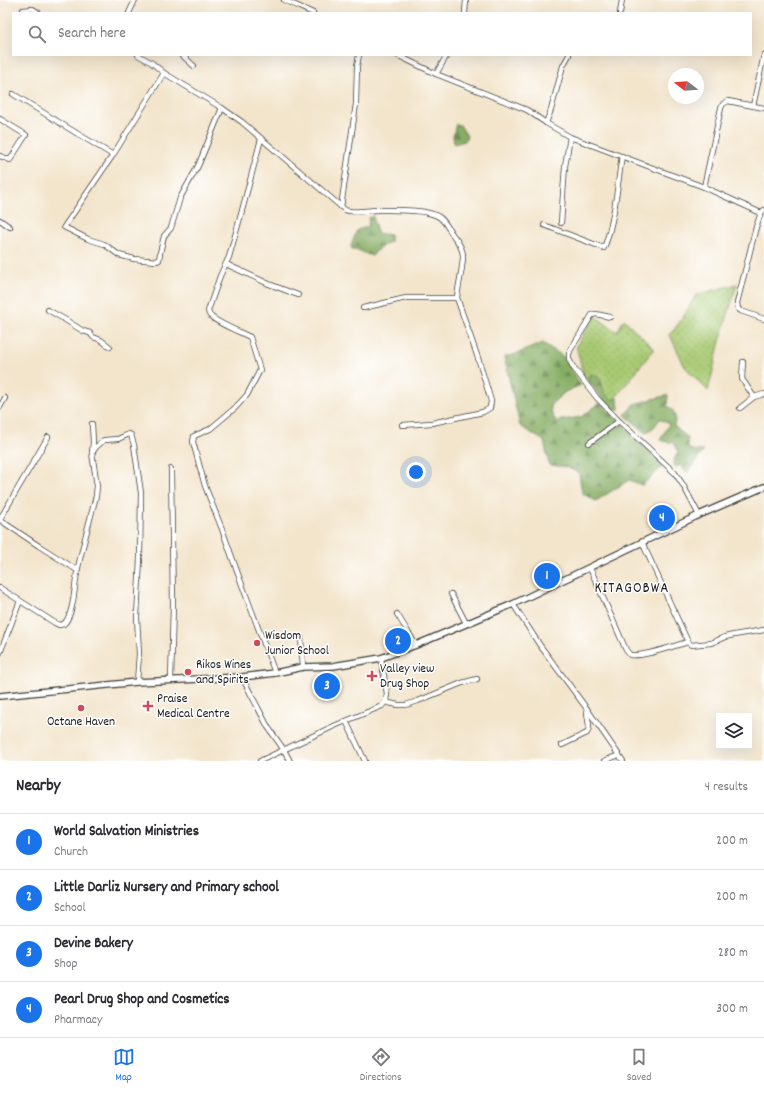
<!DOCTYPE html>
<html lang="en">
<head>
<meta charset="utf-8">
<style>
	:root { --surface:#fff; --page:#f7f7f7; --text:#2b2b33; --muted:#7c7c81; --line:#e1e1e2; --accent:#1a73e8 }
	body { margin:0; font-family:Dekko,sans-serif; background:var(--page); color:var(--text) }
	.controls { position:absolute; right:12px; bottom:12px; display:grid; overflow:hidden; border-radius:0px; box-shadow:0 4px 16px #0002 }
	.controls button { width:36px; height:36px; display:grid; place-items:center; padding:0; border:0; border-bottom:1px solid var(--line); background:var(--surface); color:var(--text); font:20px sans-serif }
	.compass { position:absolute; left:668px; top:68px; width:36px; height:36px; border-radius:50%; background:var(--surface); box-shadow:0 4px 16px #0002; rotate:287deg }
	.you { position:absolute; left:416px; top:472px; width:14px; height:14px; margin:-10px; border:3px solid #fff; border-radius:50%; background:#1a73e8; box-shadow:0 0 0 6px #1a73e833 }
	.badge { display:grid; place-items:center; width:26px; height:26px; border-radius:50%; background:var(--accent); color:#fff; font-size:13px; font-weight:700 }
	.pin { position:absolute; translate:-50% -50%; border:2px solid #fff; box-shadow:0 1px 4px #0006 }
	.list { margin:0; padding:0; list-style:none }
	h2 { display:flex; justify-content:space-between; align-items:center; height:52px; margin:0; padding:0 16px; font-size:17px }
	h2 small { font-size:13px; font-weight:400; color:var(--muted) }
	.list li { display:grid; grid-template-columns:26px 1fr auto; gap:12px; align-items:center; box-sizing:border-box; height:56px; padding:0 16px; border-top:1px solid var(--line) }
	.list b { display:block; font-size:15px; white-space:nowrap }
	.list p { margin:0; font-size:13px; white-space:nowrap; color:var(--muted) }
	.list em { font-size:13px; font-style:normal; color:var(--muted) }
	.icon { flex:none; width:22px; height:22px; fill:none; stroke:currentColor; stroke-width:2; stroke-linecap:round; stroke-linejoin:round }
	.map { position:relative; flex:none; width:764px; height:761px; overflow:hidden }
	.search { position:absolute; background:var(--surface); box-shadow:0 4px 16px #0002; left:12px; right:12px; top:12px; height:44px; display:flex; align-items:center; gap:10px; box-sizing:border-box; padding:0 14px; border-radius:0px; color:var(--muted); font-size:15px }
	.sheet { height:276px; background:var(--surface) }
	nav { display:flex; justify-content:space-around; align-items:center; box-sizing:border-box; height:56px; border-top:1px solid var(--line); background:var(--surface); font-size:11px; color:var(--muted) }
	nav a { display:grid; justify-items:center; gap:2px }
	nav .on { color:var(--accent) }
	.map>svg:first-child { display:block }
	.grass { fill:url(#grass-dots); stroke:#627247 }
	.forest { fill:url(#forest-firs); stroke:#516440 }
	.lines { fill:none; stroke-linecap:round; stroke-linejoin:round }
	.minor-casing { stroke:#3c3a36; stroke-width:6 }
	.tertiary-casing { stroke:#3c3a36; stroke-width:8 }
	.minor { stroke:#fff; stroke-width:4.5 }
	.tertiary { stroke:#fff; stroke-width:5.5 }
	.poi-dot { fill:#d1495b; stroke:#fff; stroke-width:1.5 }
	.labels { text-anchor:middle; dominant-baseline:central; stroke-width:3; stroke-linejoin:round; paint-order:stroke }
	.poi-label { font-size:13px; fill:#1c1c1c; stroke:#fff; text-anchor:start }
	.quarter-label { font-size:15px; letter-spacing:1px; fill:#1c1c1c; stroke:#fff }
</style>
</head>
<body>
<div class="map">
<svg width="764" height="761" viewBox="0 0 764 761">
	<defs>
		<pattern id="grass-dots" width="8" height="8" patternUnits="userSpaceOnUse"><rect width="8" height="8" fill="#a8c972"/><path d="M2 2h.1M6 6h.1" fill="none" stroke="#90ac62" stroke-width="1.8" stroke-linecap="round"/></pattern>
		<pattern id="forest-firs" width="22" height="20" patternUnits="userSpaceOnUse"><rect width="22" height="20" fill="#86ad64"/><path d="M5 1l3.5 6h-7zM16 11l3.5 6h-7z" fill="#6d8c52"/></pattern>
	</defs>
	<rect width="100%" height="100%" fill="#fff"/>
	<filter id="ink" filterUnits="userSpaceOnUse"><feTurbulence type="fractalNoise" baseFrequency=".025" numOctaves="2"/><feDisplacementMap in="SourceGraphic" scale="8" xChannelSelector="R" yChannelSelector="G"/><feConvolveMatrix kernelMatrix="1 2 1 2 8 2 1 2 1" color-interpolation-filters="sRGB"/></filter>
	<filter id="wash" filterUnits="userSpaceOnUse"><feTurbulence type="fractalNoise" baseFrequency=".012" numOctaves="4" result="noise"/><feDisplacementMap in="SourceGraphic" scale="16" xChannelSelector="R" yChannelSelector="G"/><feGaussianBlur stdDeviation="0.9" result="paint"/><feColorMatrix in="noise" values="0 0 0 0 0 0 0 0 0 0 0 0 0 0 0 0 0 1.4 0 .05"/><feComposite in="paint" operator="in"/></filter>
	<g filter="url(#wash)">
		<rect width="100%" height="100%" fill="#f3e5cc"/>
		<g class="grass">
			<polygon points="737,284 720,341 708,391 685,367 670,335 684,316 696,295"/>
			<polygon points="595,316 617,332 624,319 654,349 609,406 584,376 576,346"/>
		</g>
		<g class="forest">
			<polygon points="456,124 460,125 467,136 465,141 454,144 453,136"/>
			<path d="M373 216 377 233 391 235 390 242 379 248 372 256C365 254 359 249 352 249L351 246 357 230 368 227 369 218Z"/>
			<polygon points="543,343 564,357 581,385 565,392 551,404 551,412 556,421 581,417 600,403 660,460 662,467 642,485 629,480 596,501 582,493 579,473 567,467 549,465 544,441 520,426 504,357 513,355"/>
			<polygon points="591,374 597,376 601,381 604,392 612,400 618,398 619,410 611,410 587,378"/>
			<path d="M668 395 667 406C676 411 676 417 674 426L688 438 687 444 690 450 704 451 687 473 680 465 676 467 673 463 678 451 673 442H666L660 440 669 424 660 419 654 427 646 433 625 415 634 404Z"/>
		</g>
	</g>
	<g filter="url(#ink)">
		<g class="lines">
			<g class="minor-casing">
				<g id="minor">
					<polyline points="284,0 313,13"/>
					<polyline points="23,10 33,9 39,13"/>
					<polyline points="129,13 135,0"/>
					<polyline points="465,13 466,0"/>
					<polyline points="620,13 622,0"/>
					<path d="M138 55 152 63 164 73 222 108 242 122 345 210C356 214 370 209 382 210 396 210 428 209 439 217 445 221 448 228 452 234 457 240 463 248 463 256 463 268 458 286 457 298H406L363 308"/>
					<polyline points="182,55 194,66"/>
					<polyline points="397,55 436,74 527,110 546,123 570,137 704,187 761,213 764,210"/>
					<polyline points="164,73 113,155 64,227 88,239 104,244 119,255 134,259 157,261 159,260 160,253 164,236 171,228 180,198 198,166 222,108"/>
					<polyline points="436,74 447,55"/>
					<polyline points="13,94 78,134 113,155"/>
					<polyline points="753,106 764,55"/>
					<polyline points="0,119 26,135 10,160 0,156"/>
					<polyline points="546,123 551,110 563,66 569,55"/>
					<path d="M261 139 240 218 229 257 220 276 209 308C208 310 208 312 209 314 212 321 242 333 250 337L260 370 247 395 235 408 210 429 194 436 193 442 205 486 222 529 238 574 275 673"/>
					<polyline points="704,187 721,108 723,104 728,101 764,108"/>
					<polyline points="341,207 356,104 357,66 359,55"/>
					<polyline points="761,213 756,227 737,303 738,309 741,311 764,319"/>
					<polyline points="0,220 10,227"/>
					<polyline points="561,223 565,166 570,137"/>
					<path d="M544 225 604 248C615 219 617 187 622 156"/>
					<polyline points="226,264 269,284 298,295"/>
					<polyline points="48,310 64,319 83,331 90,333 93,337 101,340 110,347"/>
					<polyline points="610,317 596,314 592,315 571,349 569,354 569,359 573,367 597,398 619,421 675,473 683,485 699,515"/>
					<polyline points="743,362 742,379 754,397"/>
					<polyline points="0,407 5,398"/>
					<polyline points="740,408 754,397 764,394"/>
					<polyline points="402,425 432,423 483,412 490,408 491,401 479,361 457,298"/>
					<polyline points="589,443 619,421"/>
					<polyline points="92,453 96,447 104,440 118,439 129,434 131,435 134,445 141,493 140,558 137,617 139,654 137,682"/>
					<polyline points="171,469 173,604 171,681"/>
					<polyline points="0,519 48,437"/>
					<polyline points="0,520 39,546 77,570"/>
					<polyline points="642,542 688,642"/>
					<path d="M590 568 626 650 630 655C644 657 673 646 688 642L691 645 711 643 725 637 734 635 764 630"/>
					<path d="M0 588 55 623 59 625 64 624C75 612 74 584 78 568 83 544 90 520 96 496L97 486 92 453 93 442 92 424"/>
					<polyline points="451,594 466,623"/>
					<polyline points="513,604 539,644 587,709 623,761"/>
					<polyline points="397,614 416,645"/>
					<polyline points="301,638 303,667"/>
					<polyline points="0,653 20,601"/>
					<polyline points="242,677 268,727 284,750 290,761"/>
					<polyline points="385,702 398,705 406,705 418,701 462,683 477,679"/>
					<polyline points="346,721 365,761"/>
					<path d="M562 745 587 733C592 726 586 718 587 709"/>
					<polyline points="260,761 334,726 382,706 386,701 387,694 381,658"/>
					<polyline points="604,761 619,755"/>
				</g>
			</g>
			<g class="tertiary-casing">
				<polyline id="tertiary" points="0,696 137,682 242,677 275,673 303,667 333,666 381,658 416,645 513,604 699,515 764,487"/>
			</g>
			<use href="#minor" class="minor"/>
			<use href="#tertiary" class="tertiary"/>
		</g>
	</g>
	<g class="poi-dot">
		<circle cx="257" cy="643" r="4"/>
		<circle cx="188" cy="672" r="4"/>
		<path d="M370 670h4v4h4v4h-4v4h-4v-4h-4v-4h4z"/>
		<path d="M146 700h4v4h4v4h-4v4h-4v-4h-4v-4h4z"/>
		<circle cx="81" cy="708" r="4"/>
	</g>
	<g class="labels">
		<g class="poi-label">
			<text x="265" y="636">Wisdom<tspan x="265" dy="15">Junior School</tspan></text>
			<text x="196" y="665">Rikos Wines<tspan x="196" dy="15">and Spirits</tspan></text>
			<text x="380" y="669">Valley view<tspan x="380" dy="15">Drug Shop</tspan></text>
			<text x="157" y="699">Praise<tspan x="157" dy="15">Medical Centre</tspan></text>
			<text x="81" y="722" text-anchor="middle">Octane Haven</text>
		</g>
		<g class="quarter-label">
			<text x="632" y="589">KITAGOBWA</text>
		</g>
	</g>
</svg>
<div class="controls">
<button><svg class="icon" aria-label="layers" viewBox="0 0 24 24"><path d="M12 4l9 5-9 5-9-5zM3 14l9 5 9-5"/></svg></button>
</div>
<svg class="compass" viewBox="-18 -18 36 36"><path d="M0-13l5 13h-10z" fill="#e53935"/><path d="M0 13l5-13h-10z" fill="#7c7c81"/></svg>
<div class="you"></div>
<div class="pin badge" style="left:547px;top:576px">1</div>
<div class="pin badge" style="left:398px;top:641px">2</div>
<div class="pin badge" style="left:327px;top:686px">3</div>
<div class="pin badge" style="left:662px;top:518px">4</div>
<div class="search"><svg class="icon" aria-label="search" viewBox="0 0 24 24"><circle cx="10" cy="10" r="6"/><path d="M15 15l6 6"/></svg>Search here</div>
</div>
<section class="sheet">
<h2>Nearby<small>4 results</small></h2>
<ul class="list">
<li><span class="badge">1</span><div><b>World Salvation Ministries</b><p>Church</p></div><em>200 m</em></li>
<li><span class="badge">2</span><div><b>Little Darliz Nursery and Primary school</b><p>School</p></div><em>200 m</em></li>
<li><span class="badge">3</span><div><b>Devine Bakery</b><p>Shop</p></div><em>280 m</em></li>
<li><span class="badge">4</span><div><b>Pearl Drug Shop and Cosmetics</b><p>Pharmacy</p></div><em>300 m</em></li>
</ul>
</section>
<nav>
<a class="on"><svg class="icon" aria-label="map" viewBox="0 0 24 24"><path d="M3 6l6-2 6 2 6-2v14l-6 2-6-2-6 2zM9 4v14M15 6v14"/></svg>Map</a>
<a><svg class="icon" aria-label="directions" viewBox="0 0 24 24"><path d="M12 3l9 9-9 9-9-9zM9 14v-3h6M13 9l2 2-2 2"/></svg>Directions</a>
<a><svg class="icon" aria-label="saved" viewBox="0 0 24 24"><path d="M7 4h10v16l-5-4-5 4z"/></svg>Saved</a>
</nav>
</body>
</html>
